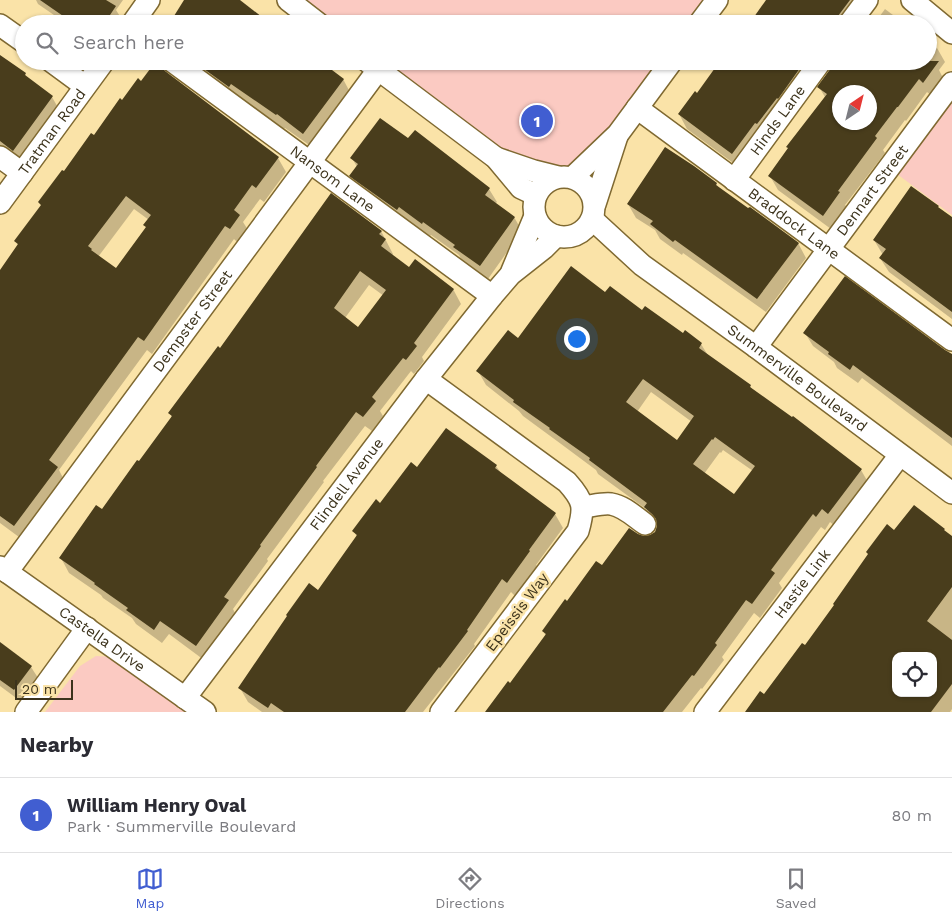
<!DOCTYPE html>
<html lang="en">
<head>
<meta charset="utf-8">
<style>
	:root { --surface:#fff; --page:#f7f7f7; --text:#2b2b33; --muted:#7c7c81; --line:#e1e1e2; --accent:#415ed1 }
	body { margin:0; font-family:"Work Sans",sans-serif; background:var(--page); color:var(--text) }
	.controls { position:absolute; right:15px; bottom:15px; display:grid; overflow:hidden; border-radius:10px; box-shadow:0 1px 4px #0004 }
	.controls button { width:45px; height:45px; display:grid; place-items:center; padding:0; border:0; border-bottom:1px solid var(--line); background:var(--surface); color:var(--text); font:25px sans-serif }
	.compass { position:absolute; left:832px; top:85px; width:45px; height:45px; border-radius:50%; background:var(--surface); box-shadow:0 1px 4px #0004; rotate:35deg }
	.scale { position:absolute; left:15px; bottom:12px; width:58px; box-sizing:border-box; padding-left:5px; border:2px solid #3c331c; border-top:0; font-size:14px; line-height:18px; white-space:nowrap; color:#3c331c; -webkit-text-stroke:4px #fae3a8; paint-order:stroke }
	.you { position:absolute; left:576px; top:338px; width:18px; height:18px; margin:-12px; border:4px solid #fff; border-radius:50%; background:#1a73e8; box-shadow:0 0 0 8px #1a73e833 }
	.badge { display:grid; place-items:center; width:32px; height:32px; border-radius:50%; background:var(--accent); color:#fff; font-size:16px; font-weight:700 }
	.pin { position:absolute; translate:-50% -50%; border:2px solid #fff; box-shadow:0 1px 5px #0006 }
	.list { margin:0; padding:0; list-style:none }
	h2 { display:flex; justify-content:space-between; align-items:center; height:65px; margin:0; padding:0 20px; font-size:21px }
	h2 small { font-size:16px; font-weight:400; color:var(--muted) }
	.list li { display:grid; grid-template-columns:32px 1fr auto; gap:15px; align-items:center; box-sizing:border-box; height:75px; padding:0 20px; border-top:1px solid var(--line) }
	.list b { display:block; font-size:19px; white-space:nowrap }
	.list p { margin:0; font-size:16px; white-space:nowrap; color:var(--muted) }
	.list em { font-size:16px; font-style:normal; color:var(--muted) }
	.icon { flex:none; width:28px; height:28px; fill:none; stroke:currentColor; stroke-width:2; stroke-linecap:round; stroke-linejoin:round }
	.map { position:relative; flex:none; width:952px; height:712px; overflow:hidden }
	.search { position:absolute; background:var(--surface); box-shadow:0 1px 4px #0004; left:15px; right:15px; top:15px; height:55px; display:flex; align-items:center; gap:12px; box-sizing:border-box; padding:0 18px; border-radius:28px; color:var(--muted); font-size:19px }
	.sheet { height:140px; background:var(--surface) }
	nav { display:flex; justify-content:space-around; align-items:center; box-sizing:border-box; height:70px; border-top:1px solid var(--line); background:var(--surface); font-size:14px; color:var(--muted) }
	nav a { display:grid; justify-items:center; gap:2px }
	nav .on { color:var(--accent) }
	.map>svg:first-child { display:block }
	.green { fill:#fbcac2 }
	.shadow { fill:#0003; fill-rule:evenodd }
	.building { fill:#493d1c; fill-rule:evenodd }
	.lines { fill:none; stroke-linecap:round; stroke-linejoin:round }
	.street-casing { stroke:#7f6931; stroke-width:24 }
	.street { stroke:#fff; stroke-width:21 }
	.labels { text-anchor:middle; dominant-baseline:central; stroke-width:5; stroke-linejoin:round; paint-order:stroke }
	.street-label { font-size:15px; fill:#3c331c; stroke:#fae3a8 }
</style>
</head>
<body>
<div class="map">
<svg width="952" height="712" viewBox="0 0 952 712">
	<rect width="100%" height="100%" fill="#fae3a8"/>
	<g class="green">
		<polygon points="288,0 717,0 699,24 319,24"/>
		<polygon points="367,61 672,61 573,177 534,171"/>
		<polygon points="952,83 952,215 889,168"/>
		<polygon points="96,656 114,657 196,712 45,712 80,666"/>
	</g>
	<g class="shadow">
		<polygon points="36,0 123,0 116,10 121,18 117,24 67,24 38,4"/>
		<polygon points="767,0 857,0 851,24 749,24"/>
		<polygon points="885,9 905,24 874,24"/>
		<path d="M928 41 937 48 945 62 939 70 944 80 932 96 927 92 906 121 905 120 883 150 885 153 845 205 847 207 831 229 778 190 770 176 825 97 819 87 928 61ZM840 92H870V122H840Z"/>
		<polygon points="0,56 25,74 28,80 52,97 60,111 22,164 0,162"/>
		<polygon points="174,61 317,61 343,79 351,94 312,147 285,128 284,129 239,97"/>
		<polygon points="722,61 823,61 740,168 687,129 679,114 698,95"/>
		<path d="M160 63 166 74 278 158 286 172 264 202 260 199 243 222 248 230 238 243 234 239 152 354 147 350 59 470 65 482 23 540 0 523V273L18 245 15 241 42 206 39 202 95 137 122 101 141 83ZM134 209 149 220 145 225 146 228 116 270 98 257Z"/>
		<polygon points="409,140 489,189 497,202 495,204 514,217 522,231 488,279 462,261 459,255 431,235 430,236 407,220 405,223 359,189 351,176 357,167 352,158"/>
		<polygon points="716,184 720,189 798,243 806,258 766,312 683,253 682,255 660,239 655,230 636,218 628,204"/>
		<polygon points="952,219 952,319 889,272 880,258 883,255 874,240"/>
		<path d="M381 231 393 254 392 256 409 269 453 289 461 304 422 357 424 361 414 374 411 371 380 411 383 416 372 431 365 426 323 481 324 482 267 559 268 561 233 609 236 615 204 660 169 634 162 643 136 624 132 618 103 598 101 595 69 573 61 558 102 510 139 463 172 418 170 413 220 350ZM369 285 384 296 358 328 345 318Z"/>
		<path d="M605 294 701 344 709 357 750 386 753 391 861 470 869 484 836 527 830 522 825 530 821 527 779 583 782 588 760 618 754 613 722 657 724 660 702 689 701 688 682 712H487L510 685 546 636 543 631 567 602 602 567 644 538 656 533 659 526 653 521 646 509 598 474 596 470 557 441 523 416 519 411 486 385 478 371 518 339ZM651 392 692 422 678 442 637 412ZM723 450 753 471 734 496 704 474 720 452 721 453Z"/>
		<polygon points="805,333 952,356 952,446 862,378 858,383 837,368 834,362 813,346"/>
		<polygon points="496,466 501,473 555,514 563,528 536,565 537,566 515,596 511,592 474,644 475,646 423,712 262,712 248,702 240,688 318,592 357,537 354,531 418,469"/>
		<path d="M914 507 944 530 946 533 952 537V709L950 712H746L764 696 805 647ZM896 656H933V693H896Z"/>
		<polygon points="0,643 31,667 40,681 23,703 0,686"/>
	</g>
	<g class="building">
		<polygon points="40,0 106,0 116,6 104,24 62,24 66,18"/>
		<polygon points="184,0 240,0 271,24 169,24"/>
		<polygon points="766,0 850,0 832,24 749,24"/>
		<polygon points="0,55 26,73 25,75 53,96 13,151 0,141"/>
		<path d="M156 61H160L161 66 165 71 279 157 256 188 252 185 234 210 240 215 230 229 225 226 144 341 138 337 49 460 58 467 14 526 0 516V270L18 244 14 241 41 205 38 202 62 170 64 171 91 133 94 135 120 98 122 100 138 78 141 81ZM126 196 151 215 143 225 146 227 116 268 91 250 92 249 88 246Z"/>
		<polygon points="193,61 320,61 344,79 303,134 277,114 276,115 231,84 229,87"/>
		<polygon points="720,61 805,61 778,99 777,98 757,124 755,123 732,154 678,114 695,91 697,93"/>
		<path d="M833 61H939L923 83 919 79 898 107H897L875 136 877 138 838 191 840 192 823 216 768 176 788 148 786 147 827 94 817 87 831 68ZM840 92H870V122H840Z"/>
		<polygon points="380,118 408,138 415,130 490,188 485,195 515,217 480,266 453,247 455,245 423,222 422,224 399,207 397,210 349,176 358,164 350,158"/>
		<polygon points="665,147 694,166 717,183 716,185 748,208 750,207 799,243 757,299 675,240 673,242 650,224 653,221 627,204"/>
		<polygon points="911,186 939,206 938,207 952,217 952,312 879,258 886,249 873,240"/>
		<path d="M331 193 382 231 379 234 386 239 381 246 409 267 415 259 454 289 414 343 417 346 406 360 403 358 372 397 376 401 363 417 356 412 316 466 317 467 260 545 261 546 224 597 229 600 196 646 160 621 154 630 126 610 128 608 94 584 95 583 59 558 96 505 102 509 137 460 139 461 172 416 168 413 218 346 220 348ZM360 271 386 290 358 327 334 308Z"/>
		<path d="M571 266 605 292 610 286 642 310 645 306 683 333 685 330 702 343 699 348 751 385 750 387 792 417 793 416 862 469 828 514 822 509 816 517 813 514 771 570 775 573 752 604 746 600 715 643 717 645 694 676 692 675 663 712H485L508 681 510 683 546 634 542 631 565 599 567 601 596 561 602 565 629 528 638 534 644 536 650 535 655 532 657 526 656 519 652 514 644 507 647 503 589 460 590 458 549 429 550 428 513 402 514 400 476 371 508 330 518 338ZM643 379 694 416 677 440 626 402ZM715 437 755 466 734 494 693 464 712 439 713 440Z"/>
		<polygon points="845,276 945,350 952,354 952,438 853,365 850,370 828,354 829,352 803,333"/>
		<polygon points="446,428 497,465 495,468 556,513 529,550 530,551 507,583 502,579 467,630 468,631 440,668 439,667 405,712 284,712 271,703 268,708 238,688 287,616 286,615 309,583 318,590 357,535 352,531 376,499 380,503 411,462 417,467"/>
		<path d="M914 505 945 529 944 530 952 536V587L927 621 952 640V684L931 712H745L760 691 764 694 802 643 805 645 834 605 833 604 868 554 866 552 887 524 894 530ZM896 656H933V693H896Z"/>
		<polygon points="0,642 32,666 14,690 0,680"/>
	</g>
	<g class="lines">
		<g class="street-casing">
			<g id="street">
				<polyline points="288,0 319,24"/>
				<polyline points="912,0 952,33"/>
				<polyline points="132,24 149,0"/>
				<polyline points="699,24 717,0"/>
				<polyline points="849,24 867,0"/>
				<polyline points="0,25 24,42"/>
				<polyline points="51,61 85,86"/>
				<path id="s1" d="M172 61 492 296"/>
				<polyline points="367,61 496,158 521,188 536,195"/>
				<path id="s2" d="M637 108 952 340"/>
				<polyline points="0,157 22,173"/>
				<polyline points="496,158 534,171 558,177"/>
				<circle cx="564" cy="207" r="30"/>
				<polyline points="573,177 618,134 672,61"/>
				<path id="s3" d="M734 180 821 61"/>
				<path id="s4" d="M0 203 104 61"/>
				<polyline points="595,204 617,136"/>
				<path id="s5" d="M592 219 642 265 756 347 952 493"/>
				<polyline points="512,271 535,216"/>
				<path id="s6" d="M756 347 952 83"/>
				<path d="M426 379 567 482C584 501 585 507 578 531L441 712"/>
				<path d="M583 507C592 506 602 503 611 504 624 506 635 517 645 524"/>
				<path id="s7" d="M0 567 205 712"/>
				<path id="s8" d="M7 572 378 70"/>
				<path id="s9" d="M185 698 426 379 492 296 511 274 544 248 556 236"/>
				<polyline points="26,712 87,628"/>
				<path id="s10" d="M705 712 900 455"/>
			</g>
		</g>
		<use href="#street" class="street"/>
	</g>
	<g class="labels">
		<g class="street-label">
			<text stroke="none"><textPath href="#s3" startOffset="74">Hinds Lane</textPath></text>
			<text stroke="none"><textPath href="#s4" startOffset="88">Tratman Road</textPath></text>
			<text stroke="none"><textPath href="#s1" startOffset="199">Nansom Lane</textPath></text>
			<text stroke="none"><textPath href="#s6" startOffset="195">Dennart Street</textPath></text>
			<text stroke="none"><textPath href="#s2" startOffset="195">Braddock Lane</textPath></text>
			<text stroke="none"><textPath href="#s8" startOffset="312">Dempster Street</textPath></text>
			<text stroke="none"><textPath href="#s5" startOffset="260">Summerville Boulevard</textPath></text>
			<text stroke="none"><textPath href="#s9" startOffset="268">Flindell Avenue</textPath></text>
			<text stroke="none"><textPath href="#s10" startOffset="161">Hastie Link</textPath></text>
			<text transform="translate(517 612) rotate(-53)">Epeissis Way</text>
			<text stroke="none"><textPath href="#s7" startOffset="125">Castella Drive</textPath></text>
		</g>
	</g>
</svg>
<div class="controls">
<button><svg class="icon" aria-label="locate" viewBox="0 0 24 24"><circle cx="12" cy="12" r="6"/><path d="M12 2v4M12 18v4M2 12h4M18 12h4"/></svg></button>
</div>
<svg class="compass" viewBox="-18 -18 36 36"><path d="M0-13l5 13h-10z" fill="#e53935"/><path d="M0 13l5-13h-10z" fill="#7c7c81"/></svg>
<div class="scale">20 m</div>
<div class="you"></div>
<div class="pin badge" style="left:537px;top:121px">1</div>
<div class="search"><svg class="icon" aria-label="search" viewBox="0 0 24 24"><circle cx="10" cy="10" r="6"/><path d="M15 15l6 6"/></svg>Search here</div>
</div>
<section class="sheet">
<h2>Nearby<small></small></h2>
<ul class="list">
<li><span class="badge">1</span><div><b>William Henry Oval</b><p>Park · Summerville Boulevard</p></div><em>80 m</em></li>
</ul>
</section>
<nav>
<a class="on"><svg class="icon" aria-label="map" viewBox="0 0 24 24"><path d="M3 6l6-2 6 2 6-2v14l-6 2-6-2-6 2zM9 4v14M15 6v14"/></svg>Map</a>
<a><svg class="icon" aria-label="directions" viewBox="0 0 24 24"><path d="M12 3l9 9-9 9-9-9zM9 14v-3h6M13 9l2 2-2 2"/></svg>Directions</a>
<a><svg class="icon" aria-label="saved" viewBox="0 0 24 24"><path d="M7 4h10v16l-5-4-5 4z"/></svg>Saved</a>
</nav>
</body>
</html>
